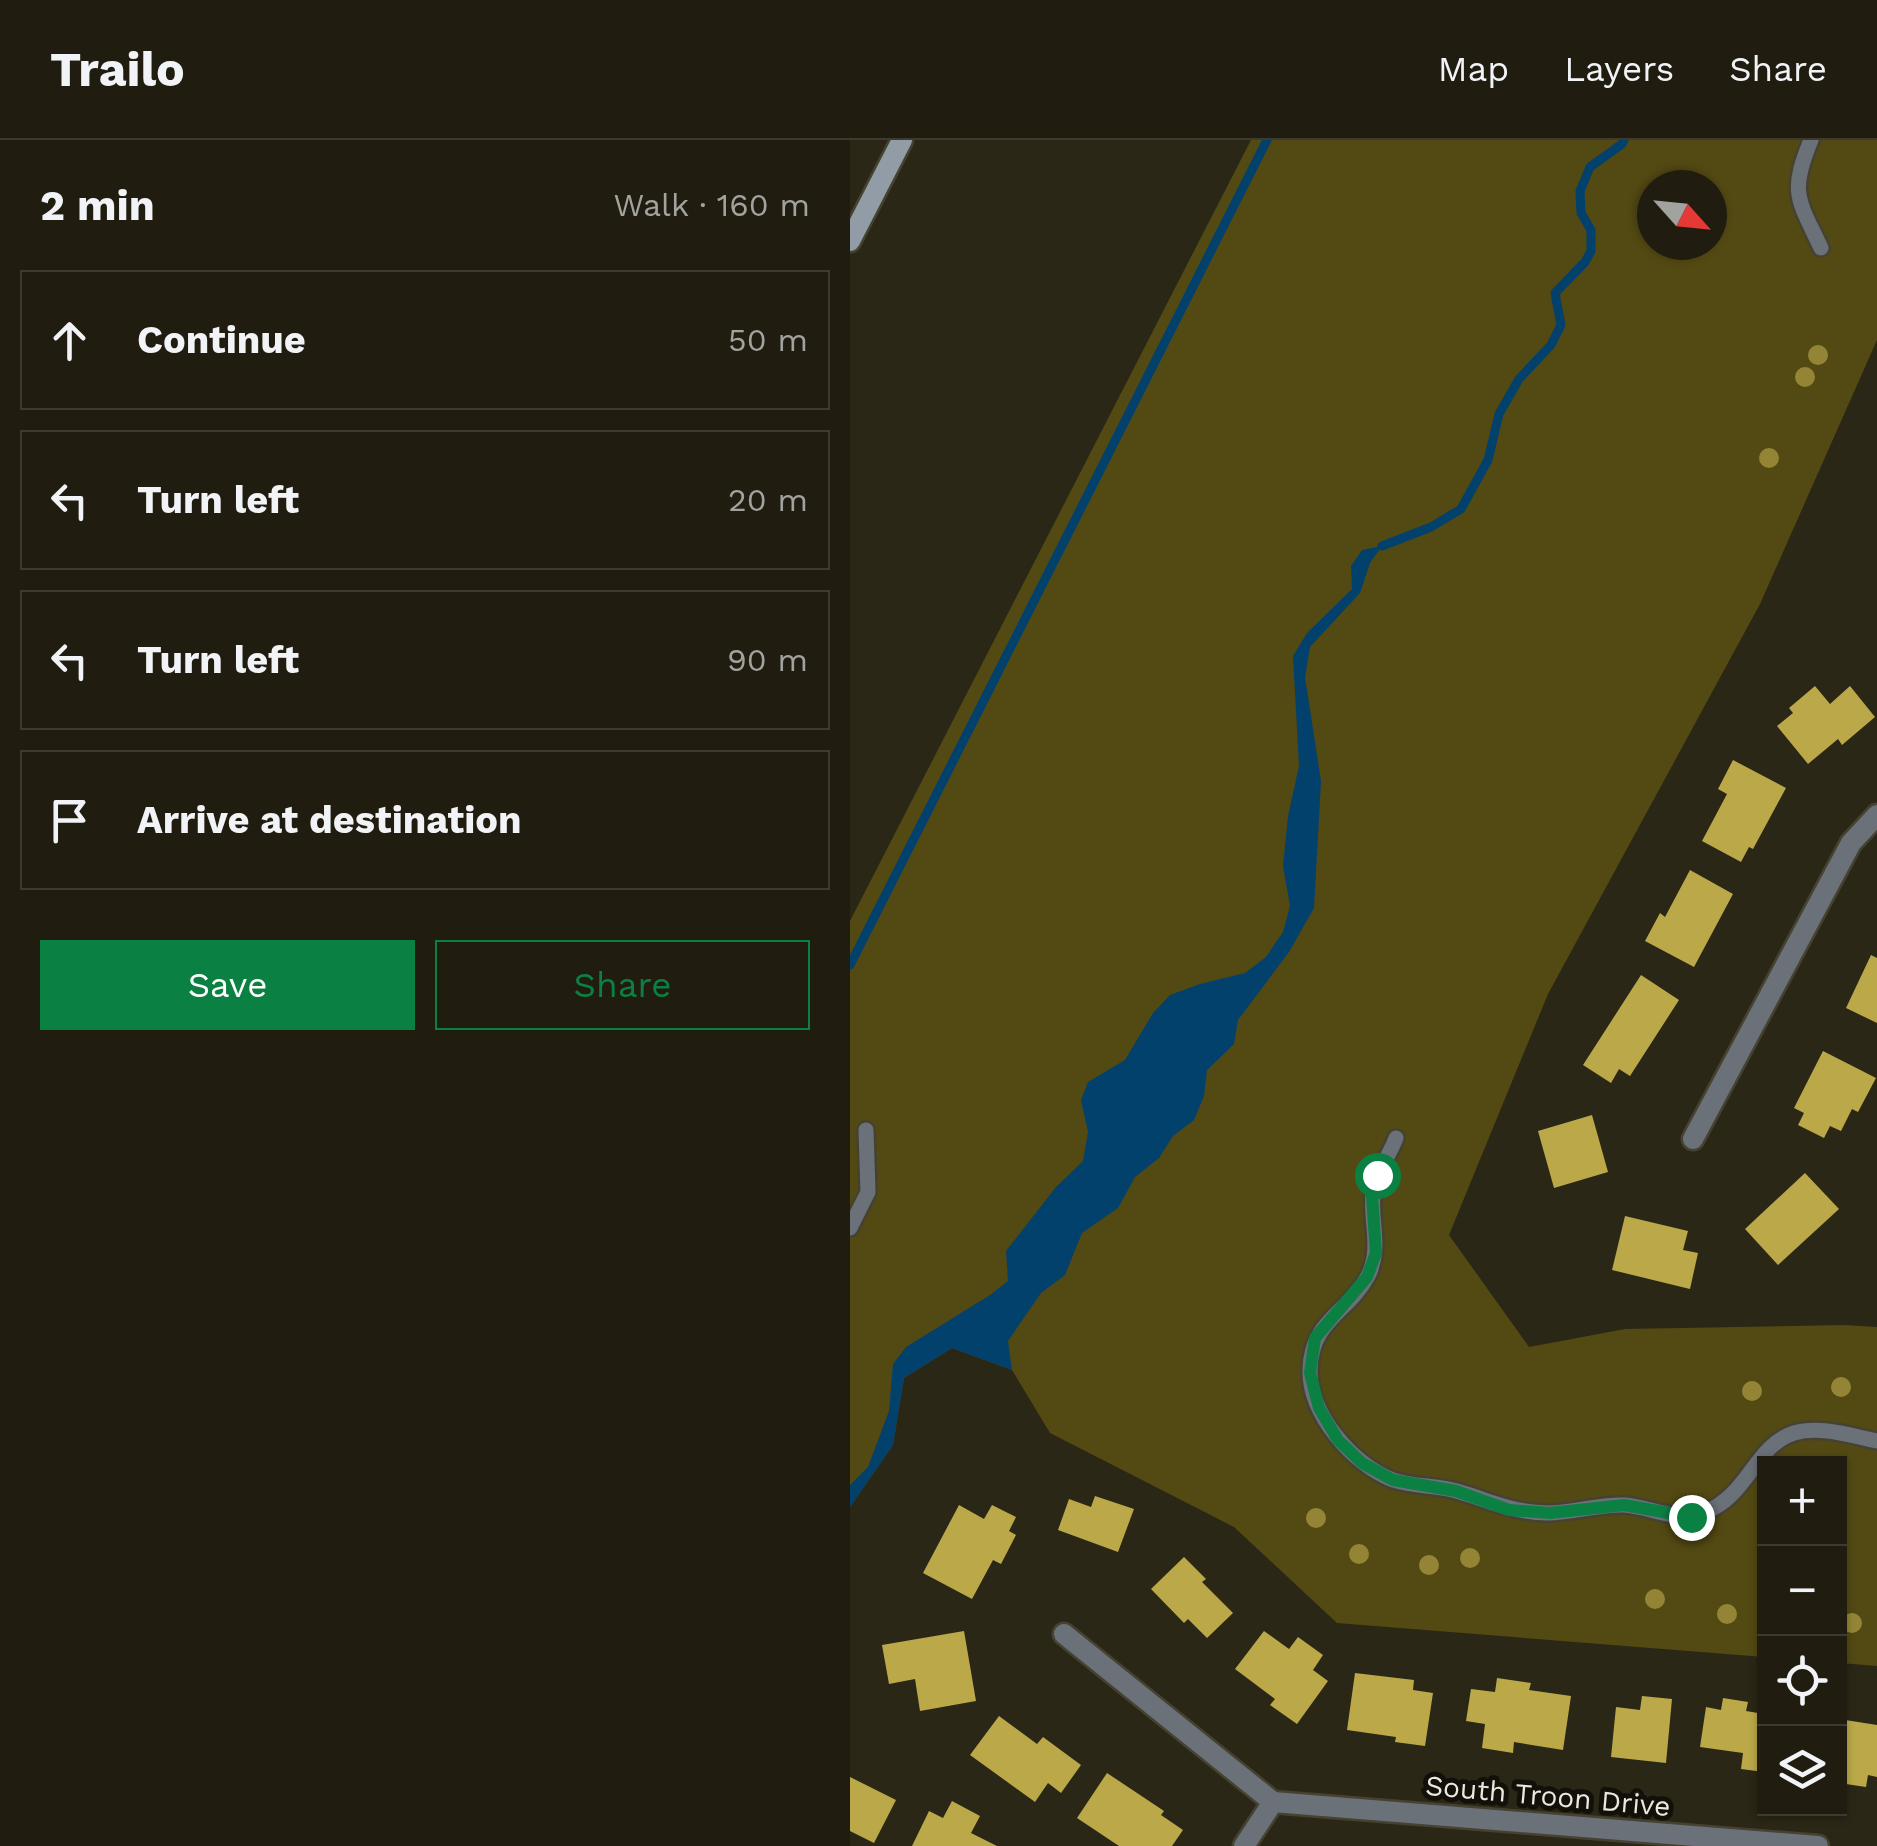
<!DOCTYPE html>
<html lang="en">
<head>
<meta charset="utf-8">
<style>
	:root { --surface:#201d10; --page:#282619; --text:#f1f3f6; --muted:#a2a29f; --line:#3d3b30; --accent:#0b8043 }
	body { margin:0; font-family:"Work Sans",sans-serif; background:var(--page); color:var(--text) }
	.controls { position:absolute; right:30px; bottom:30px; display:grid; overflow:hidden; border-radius:0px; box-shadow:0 2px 8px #0004 }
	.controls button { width:90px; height:90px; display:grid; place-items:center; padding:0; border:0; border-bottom:2px solid var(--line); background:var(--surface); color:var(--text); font:50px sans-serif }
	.compass { position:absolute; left:787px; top:30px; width:90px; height:90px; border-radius:50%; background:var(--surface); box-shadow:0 2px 8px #0004; rotate:117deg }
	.stop { position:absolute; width:30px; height:30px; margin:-22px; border:8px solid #0b8043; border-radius:50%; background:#fff }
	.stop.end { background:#0b8043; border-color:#fff; box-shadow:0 2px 10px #0008 }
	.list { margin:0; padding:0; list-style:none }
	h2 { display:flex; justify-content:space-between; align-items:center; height:130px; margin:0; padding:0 40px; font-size:42px }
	h2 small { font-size:32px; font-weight:400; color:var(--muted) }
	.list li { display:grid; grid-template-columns:65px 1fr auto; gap:30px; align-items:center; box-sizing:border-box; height:140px; margin:0 20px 20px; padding:0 20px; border:2px solid var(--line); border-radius:0px }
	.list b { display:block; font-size:38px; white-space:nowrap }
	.list em { font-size:32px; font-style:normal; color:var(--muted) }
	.actions { display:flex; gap:20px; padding:30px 40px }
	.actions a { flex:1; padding:22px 0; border:2px solid var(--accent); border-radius:0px; text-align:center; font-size:35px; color:var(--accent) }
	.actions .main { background:var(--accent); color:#fff }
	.icon { flex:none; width:55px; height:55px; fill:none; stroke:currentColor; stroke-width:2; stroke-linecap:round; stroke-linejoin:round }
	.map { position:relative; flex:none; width:1027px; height:1706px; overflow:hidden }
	header { display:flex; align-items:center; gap:60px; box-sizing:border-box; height:140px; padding:0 50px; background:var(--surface); border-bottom:2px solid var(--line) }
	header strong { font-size:48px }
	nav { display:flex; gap:55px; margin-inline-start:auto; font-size:35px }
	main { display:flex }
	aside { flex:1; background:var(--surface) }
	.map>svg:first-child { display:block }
	.green { fill:#534913; fill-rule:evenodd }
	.water { fill:#03416d }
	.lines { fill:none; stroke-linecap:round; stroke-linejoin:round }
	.stream { stroke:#03416d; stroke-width:9 }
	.building { fill:#bba949 }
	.lane-casing { stroke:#464232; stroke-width:20 }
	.street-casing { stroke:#464232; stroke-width:25 }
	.secondary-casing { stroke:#464232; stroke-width:25 }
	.lane { stroke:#6b7178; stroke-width:15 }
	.street { stroke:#6b7178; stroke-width:20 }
	.secondary { stroke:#919ca6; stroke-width:20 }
	.tree { fill:#948536 }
	.route { stroke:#0b8043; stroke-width:12 }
	.labels { text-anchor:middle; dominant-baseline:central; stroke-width:10; stroke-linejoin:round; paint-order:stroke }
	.street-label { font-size:28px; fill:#eae9de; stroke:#121009 }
</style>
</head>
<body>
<header>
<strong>Trailo</strong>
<nav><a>Map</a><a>Layers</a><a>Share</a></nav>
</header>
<main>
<aside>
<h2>2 min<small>Walk · 160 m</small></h2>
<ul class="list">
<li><svg class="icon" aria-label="ahead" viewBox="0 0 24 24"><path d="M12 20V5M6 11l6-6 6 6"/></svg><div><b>Continue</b></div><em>50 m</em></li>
<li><svg class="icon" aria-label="left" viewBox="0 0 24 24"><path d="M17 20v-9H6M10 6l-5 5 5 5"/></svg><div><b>Turn left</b></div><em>20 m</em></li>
<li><svg class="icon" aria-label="left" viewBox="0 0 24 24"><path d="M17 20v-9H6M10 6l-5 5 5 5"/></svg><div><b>Turn left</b></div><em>90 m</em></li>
<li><svg class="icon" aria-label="arrive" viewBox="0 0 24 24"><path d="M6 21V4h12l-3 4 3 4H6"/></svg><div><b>Arrive at destination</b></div></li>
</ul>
<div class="actions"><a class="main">Save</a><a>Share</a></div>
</aside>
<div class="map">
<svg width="1027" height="1706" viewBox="0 0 1027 1706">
	<rect width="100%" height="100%" fill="#2b2716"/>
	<path class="green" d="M401 0H1027V200L910 464 698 854 599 1095 679 1207 775 1189 993 1185 1027 1187V1526L990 1523 989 1324H914V1517L487 1483 384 1387 200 1293 162 1230 102 1208 54 1238 43 1305 0 1367V781ZM802 45H862V105H802Z"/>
	<polygon class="water" points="532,406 520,423 510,453 460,507 455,537 471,641 464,768 439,812 388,880 384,904 357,930 354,956 344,980 323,996 309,1018 285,1037 268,1068 232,1093 215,1135 191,1153 158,1201 162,1230 102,1208 54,1238 43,1305 0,1367 0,1345 18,1327 39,1271 43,1224 56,1207 140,1155 158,1141 156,1111 206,1047 233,1021 238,992 231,960 238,942 275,920 303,873 320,855 350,844 395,833 416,817 433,792 440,766 433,726 438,676 449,626 443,516 457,493 502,449 501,426 512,410"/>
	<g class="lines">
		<g class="stream">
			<polyline points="532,406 581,387 611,369 638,320 649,274 669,239 701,205 711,185 705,153 735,122 741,111 741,90 731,73 730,51 740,27 772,4 774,0"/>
			<polyline points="0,825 417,0"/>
		</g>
	</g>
	<g class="building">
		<polygon points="965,546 980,564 1000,546 1025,577 992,605 988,599 958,624 927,586 943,573 939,568"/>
		<polygon points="883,620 936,648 903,709 899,707 891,722 852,701 877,654 868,649"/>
		<polygon points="840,730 883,754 844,827 795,801 810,773 815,777"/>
		<polygon points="1021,815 1027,818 1027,883 996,868"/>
		<polygon points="791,835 829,860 780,936 769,929 761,943 733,925"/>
		<polygon points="973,911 1026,938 1008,972 1002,969 991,991 980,986 974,998 948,985 954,973 944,968"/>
		<polygon points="742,975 758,1032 704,1048 688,991"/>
		<polygon points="955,1033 989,1069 928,1125 895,1089"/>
		<polygon points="775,1076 838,1091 833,1110 848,1113 840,1149 762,1130"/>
		<polygon points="245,1356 284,1369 268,1412 208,1390 219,1359 241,1367"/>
		<polygon points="109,1365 134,1379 142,1365 166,1377 159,1391 166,1395 151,1424 143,1420 122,1459 73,1433"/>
		<polygon points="334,1417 356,1439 352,1442 383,1473 357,1498 338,1479 334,1483 301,1449"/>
		<polygon points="114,1491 126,1561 70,1571 65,1539 39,1544 32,1505"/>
		<polygon points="414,1491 439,1509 448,1497 473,1515 463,1530 478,1541 447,1584 420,1565 425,1559 385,1529"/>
		<polygon points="505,1533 564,1540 563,1550 583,1553 575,1606 545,1602 546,1597 497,1590"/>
		<polygon points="647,1538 681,1543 679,1550 721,1556 713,1610 664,1602 663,1613 632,1608 635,1584 616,1581 621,1549 645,1552"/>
		<polygon points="792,1556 822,1559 816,1623 761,1617 766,1567 790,1570"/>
		<polygon points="873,1558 898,1562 896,1571 914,1574 914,1632 891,1629 893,1613 850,1607 856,1567 871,1570"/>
		<polygon points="149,1576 187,1604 193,1597 231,1625 211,1653 198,1643 185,1662 120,1615"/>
		<polygon points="989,1579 1027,1585 1027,1637 1018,1635 1016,1647 989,1643"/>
		<polygon points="257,1633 314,1671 311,1675 333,1690 322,1706 269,1706 227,1678"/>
		<polygon points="0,1637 46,1660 24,1703 0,1691"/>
		<polygon points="102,1661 130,1676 121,1693 147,1706 62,1706 79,1671 93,1678"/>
	</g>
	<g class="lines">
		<g class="lane-casing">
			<g id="lane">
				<path d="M961 0C939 53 948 59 971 108"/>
				<path d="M546 998C539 1017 525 1033 523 1054 520 1082 532 1108 518 1136 498 1173 461 1180 460 1230 459 1274 503 1325 543 1340 564 1347 588 1345 610 1352 643 1362 661 1372 698 1373 723 1373 749 1364 774 1365 794 1366 822 1378 841 1377 846 1376 851 1373 855 1372 898 1356 905 1305 944 1293 970 1285 1002 1296 1027 1301"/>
				<polyline points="0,1088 18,1052 16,990"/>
			</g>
		</g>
		<g class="street-casing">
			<g id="street">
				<polyline points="843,999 1001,703 1027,675"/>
				<polyline points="214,1494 423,1662"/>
				<polyline points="423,1662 968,1706"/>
				<polyline points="394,1706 423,1662"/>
			</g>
		</g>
		<g class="secondary-casing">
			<polyline id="secondary" points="0,101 52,0"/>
		</g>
		<use href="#lane" class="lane"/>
		<use href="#street" class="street"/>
		<use href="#secondary" class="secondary"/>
	</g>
	<g class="tree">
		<circle cx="968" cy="215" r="10"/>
		<circle cx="955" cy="237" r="10"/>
		<circle cx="919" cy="318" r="10"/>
		<circle cx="991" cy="1247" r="10"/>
		<circle cx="902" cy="1251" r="10"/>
		<circle cx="466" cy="1378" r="10"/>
		<circle cx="509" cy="1414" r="10"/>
		<circle cx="620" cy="1418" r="10"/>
		<circle cx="579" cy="1425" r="10"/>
		<circle cx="805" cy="1459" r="10"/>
		<circle cx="877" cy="1474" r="10"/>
		<circle cx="1002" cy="1483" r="10"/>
	</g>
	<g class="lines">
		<polyline class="route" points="527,1035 522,1056 526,1113 517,1137 465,1198 460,1233 469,1268 488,1300 512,1323 543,1340 606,1351 659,1370 700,1373 774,1365 841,1377"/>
	</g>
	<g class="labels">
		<g class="street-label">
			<text transform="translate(698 1656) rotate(5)">South Troon Drive</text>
		</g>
	</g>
</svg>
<div class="controls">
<button>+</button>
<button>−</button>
<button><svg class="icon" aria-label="locate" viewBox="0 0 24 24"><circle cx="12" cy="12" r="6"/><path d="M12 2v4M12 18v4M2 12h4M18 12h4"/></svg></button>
<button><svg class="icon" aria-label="layers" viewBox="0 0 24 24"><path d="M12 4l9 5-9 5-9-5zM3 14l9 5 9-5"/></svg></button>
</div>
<svg class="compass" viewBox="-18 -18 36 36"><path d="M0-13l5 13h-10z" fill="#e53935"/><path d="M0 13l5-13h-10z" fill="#a2a29f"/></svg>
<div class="stop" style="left:527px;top:1035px"></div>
<div class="stop end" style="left:841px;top:1377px"></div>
</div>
</main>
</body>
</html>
